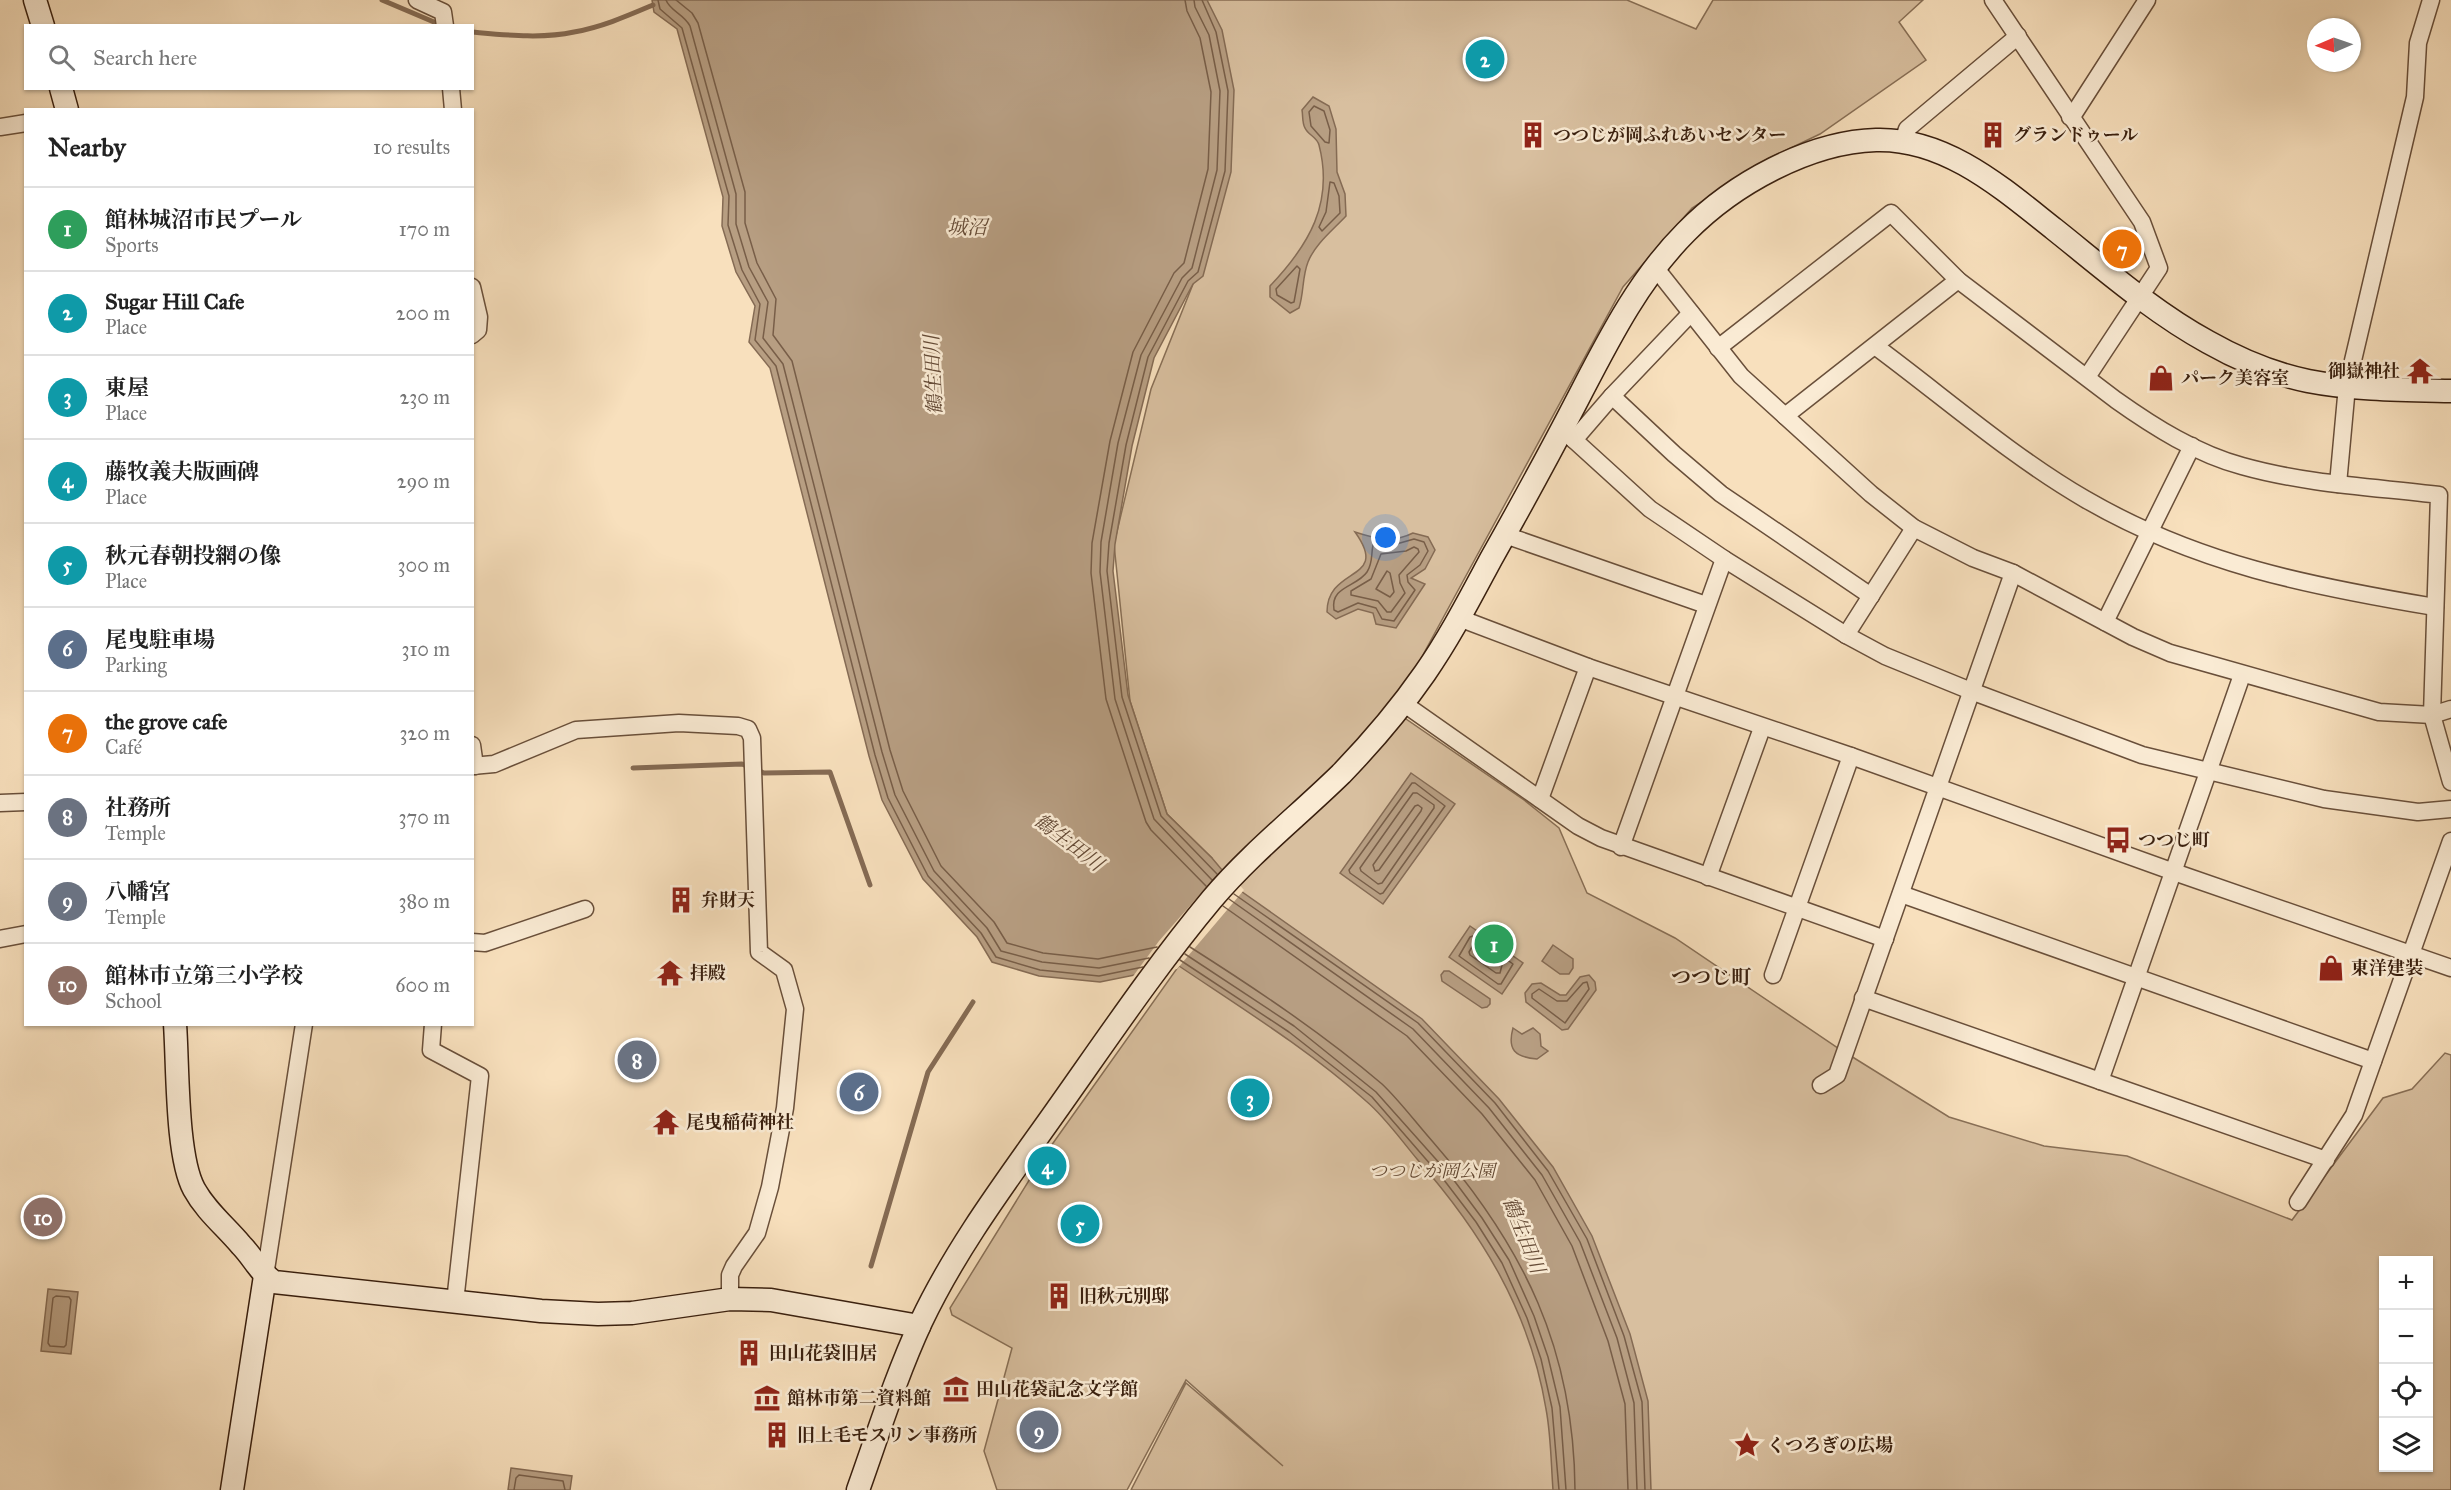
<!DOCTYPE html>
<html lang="en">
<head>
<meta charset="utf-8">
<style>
	:root { --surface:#fff; --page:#f2f2f2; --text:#222; --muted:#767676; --line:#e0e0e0; --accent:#8f2418 }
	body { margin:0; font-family:"IM FELL Great Primer","Noto Serif JP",serif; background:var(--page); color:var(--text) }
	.controls { position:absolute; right:18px; bottom:18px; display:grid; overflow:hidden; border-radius:0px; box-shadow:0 2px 4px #0004 }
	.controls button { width:54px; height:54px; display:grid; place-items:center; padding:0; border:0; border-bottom:2px solid var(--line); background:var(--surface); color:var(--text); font:30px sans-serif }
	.compass { position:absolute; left:2307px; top:18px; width:54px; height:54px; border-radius:50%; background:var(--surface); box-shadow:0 2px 4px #0004; rotate:268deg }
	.you { position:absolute; left:1386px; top:538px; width:21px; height:21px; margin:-15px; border:4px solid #fff; border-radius:50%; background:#1a73e8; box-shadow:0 0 0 9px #1a73e833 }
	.badge { display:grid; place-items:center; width:39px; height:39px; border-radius:50%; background:var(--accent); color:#fff; font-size:20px; font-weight:700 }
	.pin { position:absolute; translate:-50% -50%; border:3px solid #fff; box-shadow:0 2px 6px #0006 }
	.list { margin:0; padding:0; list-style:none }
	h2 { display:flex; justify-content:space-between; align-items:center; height:78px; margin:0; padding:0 24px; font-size:26px }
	h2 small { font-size:20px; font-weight:400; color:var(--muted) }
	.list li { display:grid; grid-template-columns:39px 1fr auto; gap:18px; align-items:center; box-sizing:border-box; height:84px; padding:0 24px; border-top:2px solid var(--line) }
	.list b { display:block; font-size:22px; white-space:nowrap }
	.list p { margin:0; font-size:20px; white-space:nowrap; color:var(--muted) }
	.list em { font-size:20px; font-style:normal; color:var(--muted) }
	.icon { flex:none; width:33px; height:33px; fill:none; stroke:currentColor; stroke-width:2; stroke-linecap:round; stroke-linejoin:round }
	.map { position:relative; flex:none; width:2451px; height:1490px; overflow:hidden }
	.search { position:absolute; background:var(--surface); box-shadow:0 2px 4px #0004; left:24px; top:24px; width:450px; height:66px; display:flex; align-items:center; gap:15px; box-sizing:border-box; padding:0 21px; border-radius:0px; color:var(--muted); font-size:22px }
	.panel { position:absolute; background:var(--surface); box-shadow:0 2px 4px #0004; left:24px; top:108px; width:450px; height:918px; border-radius:0px }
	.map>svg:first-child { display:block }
	.green { fill:#d8bf9f; stroke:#886f56; stroke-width:1.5; fill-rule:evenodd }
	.water { fill:#b79e82; stroke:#856b54; stroke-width:1.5 }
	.pier { fill:#f8e0bd }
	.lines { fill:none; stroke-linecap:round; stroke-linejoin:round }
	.shore { stroke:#785e48; stroke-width:1.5 }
	.stream { stroke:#856b54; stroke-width:5 }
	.street-casing { stroke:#694f3a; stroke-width:19 }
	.secondary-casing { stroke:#391f0e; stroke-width:25 }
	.street { stroke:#faebd4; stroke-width:16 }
	.secondary { stroke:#faebd4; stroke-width:22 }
	.labels { text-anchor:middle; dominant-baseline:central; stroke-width:5; stroke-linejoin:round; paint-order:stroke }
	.poi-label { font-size:18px; font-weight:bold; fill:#391f0e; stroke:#faebd4; text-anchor:start }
	.park-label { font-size:18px; font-style:italic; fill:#614732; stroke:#faebd4 }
	.water-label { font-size:20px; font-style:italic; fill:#654b37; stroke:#faebd4 }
	.neighbourhood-label { font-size:20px; font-weight:bold; fill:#391f0e; stroke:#faebd4 }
</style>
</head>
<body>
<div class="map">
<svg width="2451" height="1490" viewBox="0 0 2451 1490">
	<rect width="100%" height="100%" fill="#f8e0bd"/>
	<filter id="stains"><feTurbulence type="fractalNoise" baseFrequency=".00333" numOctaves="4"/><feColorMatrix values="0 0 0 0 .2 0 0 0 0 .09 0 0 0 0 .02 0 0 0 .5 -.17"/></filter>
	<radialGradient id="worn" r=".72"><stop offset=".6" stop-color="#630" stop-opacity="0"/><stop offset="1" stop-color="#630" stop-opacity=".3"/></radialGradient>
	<path class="green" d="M1200 0H1627L1696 29 1713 0H1923L1899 22 1926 60 1820 134 1774 156 1692 208 1623 287 1393 710 1524 800 1559 828 1587 893 1675 938 1838 1048 1949 1117 2044 1146 2127 1156 2292 1220 2383 1098 2412 1089 2445 1053 2451 1055V1490H1131L1186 1383 1283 1466 1186 1380 1127 1490H997L984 1451 1012 1348 952 1315 950 1308 1046 1153 1193 946 1212 858 1167 814 1130 701 1114 544 1151 389 1193 284ZM2384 1260H2428V1468H2384Z"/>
	<g class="water">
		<path d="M652 0H1207L1222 30 1234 90 1231 172 1203 276 1193 284 1154 358 1132 446 1115 544 1113 571 1128 695 1167 814 1212 858 1238 889 1422 1019 1499 1099 1553 1167 1592 1236 1630 1334 1648 1401 1651 1490H1553C1551 1463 1551 1435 1546 1409 1530 1311 1481 1232 1417 1159 1401 1140 1385 1117 1366 1101 1309 1050 1243 1009 1179 966L1100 982 1039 976 992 962 977 937 923 879 882 800 869 756 770 368 749 342 755 306 736 272 722 226 723 197 677 29 654 12Z"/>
		<path d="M1313 97 1329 106 1336 129 1337 172 1345 194 1346 216C1333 230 1315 244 1308 262 1302 277 1304 293 1299 308L1290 313 1270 297V286C1309 245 1334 203 1319 145 1317 137 1308 135 1305 128 1302 123 1303 115 1302 110Z"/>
		<path d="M1355 532C1376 539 1393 543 1413 533L1428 537 1435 550 1425 569 1411 578 1425 584 1396 628 1376 624 1373 613 1358 609 1336 619 1327 612C1327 565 1391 582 1355 532Z"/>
		<polygon points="1411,773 1455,804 1383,904 1340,873"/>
		<polygon points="1470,926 1523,963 1502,994 1449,957"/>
		<polygon points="1553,945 1573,959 1573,968 1569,974 1560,974 1542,961"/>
		<polygon points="1444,971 1449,971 1490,999 1490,1004 1487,1007 1482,1008 1442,981 1441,975"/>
		<polygon points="1589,975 1595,982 1596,990 1568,1029 1562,1030 1526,1002 1525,993 1532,984 1541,983 1560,995 1566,995 1580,977"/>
		<path d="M1513 1028 1522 1034 1533 1028 1540 1034 1541 1046 1548 1051 1537 1059C1515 1057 1507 1050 1513 1028Z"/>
		<polygon points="48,1289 78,1292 71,1354 41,1351"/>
		<polygon points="511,1468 572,1476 570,1490 508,1490"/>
	</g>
	<polygon class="pier" points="1224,867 1244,890 1177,969 1131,979 1159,941"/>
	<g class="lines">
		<g class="shore">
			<polyline points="658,0 660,9 682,28 729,196 728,225 742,270 760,304 755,340 776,366 875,755 888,798 928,876 981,933 996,957 1040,970 1099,976 1143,967"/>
			<path d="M666 0C670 11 684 14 690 26L736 194V224L749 267 768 302 763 338 783 364 882 752 895 795 934 871 987 928 1001 951 1042 962 1099 968 1149 958"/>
			<polyline points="676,0 692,13 698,23 745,192 745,223 757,263 776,299 773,335 792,361 890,750 903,791 941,866 994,922 1007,943 1043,953 1098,959 1157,947"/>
			<polyline points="1185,0 1187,11 1200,38 1211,92 1208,169 1184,263 1174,273 1133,352 1110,441 1092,543 1091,573 1106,699 1146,822 1151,830 1206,886"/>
			<polyline points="1194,0 1195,7 1209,35 1220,91 1217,170 1192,268 1182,278 1141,355 1118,443 1101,542 1100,572 1115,699 1154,819 1212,880"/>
			<polyline points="1202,0 1216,32 1228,91 1225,171 1198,272 1188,281 1148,357 1126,445 1109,543 1107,571 1122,697 1161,816 1217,874"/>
			<polygon points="1314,106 1324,111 1330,130 1329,143 1325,142 1311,126 1309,112"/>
			<polygon points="1330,182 1334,183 1339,196 1340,213 1322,231 1319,227 1326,212"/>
			<polygon points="1297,266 1300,269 1294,302 1291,303 1277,295 1276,289"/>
			<path d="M1414 539 1424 542 1428 551 1420 565 1407 575 1408 582 1415 590 1394 621 1382 619 1376 608 1358 603 1338 612 1334 610C1330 586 1357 587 1367 572 1373 563 1371 554 1373 545H1393Z"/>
			<polygon points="1414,547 1418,549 1419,552 1399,575 1400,583 1405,593 1391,612 1387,612 1378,601 1351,595 1351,591 1371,579 1381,554 1406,551"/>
			<polygon points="1387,571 1390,573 1394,592 1390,597 1376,589"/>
			<polygon points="1412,783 1415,783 1445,806 1383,893 1380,894 1350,873 1349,870"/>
			<polygon points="1413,793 1417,793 1434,805 1434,808 1382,883 1378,884 1361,871 1360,868"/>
			<polygon points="1418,805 1422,808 1421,811 1379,870 1375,871 1373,865 1415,806"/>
			<polyline points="1234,894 1418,1023 1495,1103 1548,1171 1587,1239 1624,1336 1642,1402 1645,1490"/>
			<polyline points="1229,899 1413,1029 1489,1108 1542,1175 1580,1242 1617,1338 1634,1403 1637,1490"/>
			<polyline points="1223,906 1407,1036 1482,1114 1535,1180 1572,1246 1608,1341 1625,1404 1628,1490"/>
			<polygon points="1473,936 1513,964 1501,984 1498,984 1459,956 1470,937"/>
			<path d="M1190 947C1256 989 1322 1033 1382 1084 1400 1101 1416 1123 1433 1142 1524 1247 1574 1349 1575 1490"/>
			<polygon points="1472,947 1475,947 1502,965 1500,973 1496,973 1470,955 1469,952"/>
			<polyline points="1185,954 1294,1026 1376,1092 1450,1175 1482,1218 1509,1260 1534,1316 1548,1357 1560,1407 1566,1490"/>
			<polyline points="1180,960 1289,1032 1372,1097 1444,1180 1476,1222 1502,1263 1527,1318 1541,1359 1552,1408 1559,1490"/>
			<polygon points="1587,982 1589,989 1565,1023 1532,998 1532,994 1539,989 1557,1001 1567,1001 1583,983"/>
			<polygon points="56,1296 69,1297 71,1300 66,1345 64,1347 50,1346 48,1343 53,1298"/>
			<polyline points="514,1490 516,1478 519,1475 563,1481 565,1490"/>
		</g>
		<g class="stream">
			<polyline points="382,0 441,25"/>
			<path d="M472 32C506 35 542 39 574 32 602 27 627 16 653 5"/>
			<polyline points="633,768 742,764 764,773 830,772 870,885"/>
			<polyline points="871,1266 928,1072 973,1002"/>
		</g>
		<g class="street-casing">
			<g id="street">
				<polyline points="417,0 443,12 445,26"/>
				<polyline points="1993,0 2142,222 2159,268 2087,377"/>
				<polyline points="451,88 453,110"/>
				<polyline points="2070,117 2075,112 2147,0"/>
				<polyline points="0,127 26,123"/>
				<polyline points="1903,141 1907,129 2018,36"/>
				<polyline points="1654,266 1741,376 1871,494 1914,528 1973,558 2013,573 2133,637 2170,653 2379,712 2432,715 2451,709"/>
				<polyline points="472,287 479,317 478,330 472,335"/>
				<path d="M1875 346C1944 397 2011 456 2085 499 2197 564 2309 586 2435 607"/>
				<path d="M1718 348 1891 213 1958 280 2116 400C2154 427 2197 454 2242 466 2306 484 2373 487 2439 495L2432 715 2451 782"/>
				<polyline points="1612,396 1674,454 1721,494 1871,596"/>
				<polyline points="1785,416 1958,280"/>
				<polyline points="1562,429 1650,509 1724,559 1846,635 1885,656 1971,691 2142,755 2324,799 2418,812 2451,809"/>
				<polyline points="1574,440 1612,396 1691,313"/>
				<polyline points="2338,484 2347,386 2415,97 2418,43 2431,0"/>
				<polyline points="1505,535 1706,605"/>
				<polyline points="1459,618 1588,667 1851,756 2174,872 2451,968"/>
				<polyline points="2105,622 2192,446"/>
				<polyline points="1846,635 1914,528"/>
				<polyline points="1403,703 1578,826 1601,838 1885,939"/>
				<polyline points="472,745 475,766"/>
				<polyline points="472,766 494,764 576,730 679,723 738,726 748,729 752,738 759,952 784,970 795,1009 785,1108 770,1187 757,1233 734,1266 730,1275 730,1299"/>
				<polyline points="1540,799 1588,667"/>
				<polyline points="0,803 26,802"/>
				<polyline points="1621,847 1724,559"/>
				<polyline points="1708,877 1762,728"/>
				<polyline points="1901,894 2373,1061"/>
				<polyline points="0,939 26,934"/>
				<polyline points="472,942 485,943 585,909"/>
				<polyline points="1773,975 1851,756"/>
				<polyline points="1863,998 2326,1160"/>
				<polyline points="433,1024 431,1050 480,1076 455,1302"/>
				<polyline points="2100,1081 2242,675"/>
				<polyline points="1821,1085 1837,1075 2013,573"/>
				<polyline points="2298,1202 2354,1115 2451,841"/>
				<polyline points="265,1276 304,1024"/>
			</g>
		</g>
		<g class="secondary-casing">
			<g id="secondary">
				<polyline points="35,0 43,26"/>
				<polyline points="61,88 67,110"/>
				<path d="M175 1024C178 1065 176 1156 194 1189 206 1211 225 1226 241 1245 253 1257 260 1273 274 1282L541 1311 598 1314 632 1313 730 1299 771 1300 919 1326"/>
				<polyline points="232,1490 265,1276"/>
				<path d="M858 1490C878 1434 896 1376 921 1322 957 1246 1008 1179 1056 1111 1107 1039 1156 966 1212 899 1251 853 1298 816 1341 774 1371 743 1400 709 1425 673 1450 637 1470 598 1491 559 1518 511 1545 462 1571 412 1604 349 1635 283 1686 232 1733 184 1809 142 1876 140 1946 138 2002 188 2054 229 2103 268 2153 312 2208 342 2238 359 2274 374 2308 381 2354 390 2404 390 2451 391"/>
			</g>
		</g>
		<use href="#street" class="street"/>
		<use href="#secondary" class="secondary"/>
	</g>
	<defs>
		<g id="building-bare" transform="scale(2.07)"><path d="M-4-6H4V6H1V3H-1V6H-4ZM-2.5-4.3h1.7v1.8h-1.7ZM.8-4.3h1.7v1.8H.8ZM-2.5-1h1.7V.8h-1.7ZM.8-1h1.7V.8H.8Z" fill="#8f2418" stroke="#faebd4" stroke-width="2.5" paint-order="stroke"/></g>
		<g id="temple-bare" transform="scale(2.07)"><path d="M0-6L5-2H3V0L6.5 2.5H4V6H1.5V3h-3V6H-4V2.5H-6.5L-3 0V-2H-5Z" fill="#8f2418" stroke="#faebd4" stroke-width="2.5" paint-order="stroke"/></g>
		<g id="shop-bare" transform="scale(2.07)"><path d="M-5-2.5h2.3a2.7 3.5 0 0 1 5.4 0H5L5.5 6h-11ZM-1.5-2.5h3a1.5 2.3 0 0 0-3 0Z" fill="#8f2418" stroke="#faebd4" stroke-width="2.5" paint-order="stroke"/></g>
		<g id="bus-bare" transform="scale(2.07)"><path d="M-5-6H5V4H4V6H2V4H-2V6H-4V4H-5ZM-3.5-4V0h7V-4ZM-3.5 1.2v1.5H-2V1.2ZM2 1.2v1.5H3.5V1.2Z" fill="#8f2418" stroke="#faebd4" stroke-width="2.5" paint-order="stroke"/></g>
		<g id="museum-bare" transform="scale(2.07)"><path d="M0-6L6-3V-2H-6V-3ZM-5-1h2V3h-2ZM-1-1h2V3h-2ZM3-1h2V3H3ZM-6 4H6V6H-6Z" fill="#8f2418" stroke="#faebd4" stroke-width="2.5" paint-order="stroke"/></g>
		<g id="sight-bare" transform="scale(2.07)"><path d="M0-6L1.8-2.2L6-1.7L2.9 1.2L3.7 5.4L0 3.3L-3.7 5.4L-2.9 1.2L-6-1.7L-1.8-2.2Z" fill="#8f2418" stroke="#faebd4" stroke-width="2.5" paint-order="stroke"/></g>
	</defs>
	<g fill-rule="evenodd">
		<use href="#building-bare" x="1533" y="135"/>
		<use href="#building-bare" x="1993" y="135"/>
		<use href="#temple-bare" x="2420" y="371"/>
		<use href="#shop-bare" x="2161" y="378"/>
		<use href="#bus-bare" x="2118" y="840"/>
		<use href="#building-bare" x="681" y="900"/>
		<use href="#shop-bare" x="2331" y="968"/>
		<use href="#temple-bare" x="670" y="973"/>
		<use href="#temple-bare" x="666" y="1122"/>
		<use href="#building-bare" x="1059" y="1296"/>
		<use href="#building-bare" x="749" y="1353"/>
		<use href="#museum-bare" x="956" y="1389"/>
		<use href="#museum-bare" x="767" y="1398"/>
		<use href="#building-bare" x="777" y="1435"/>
		<use href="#sight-bare" x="1747" y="1445"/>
	</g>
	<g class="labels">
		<g class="poi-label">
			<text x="1553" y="135">つつじが岡ふれあいセンター</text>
			<text x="2013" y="135">グランドゥール</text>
			<text x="2400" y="371" text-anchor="end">御嶽神社</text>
			<text x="2181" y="378">パーク美容室</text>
			<text x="2138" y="840">つつじ町</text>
			<text x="701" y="900">弁財天</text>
			<text x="2351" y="968">東洋建装</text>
			<text x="690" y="973">拝殿</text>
			<text x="686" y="1122">尾曳稲荷神社</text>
			<text x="1079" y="1296">旧秋元別邸</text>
			<text x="769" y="1353">田山花袋旧居</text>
			<text x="976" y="1389">田山花袋記念文学館</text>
			<text x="787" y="1398">館林市第二資料館</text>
			<text x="797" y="1435">旧上毛モスリン事務所</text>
			<text x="1767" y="1445">くつろぎの広場</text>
		</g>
		<g class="park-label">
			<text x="1432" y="1171">つつじが岡公園</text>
		</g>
		<g class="water-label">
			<text x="967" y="227">城沼</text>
			<text transform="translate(933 375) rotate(-93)">鶴生田川</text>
			<text transform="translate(1069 842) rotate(37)">鶴生田川</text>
			<text transform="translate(1524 1235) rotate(68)">鶴生田川</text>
		</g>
		<g class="neighbourhood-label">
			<text x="1711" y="977">つつじ町</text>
		</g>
	</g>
	<rect width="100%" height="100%" filter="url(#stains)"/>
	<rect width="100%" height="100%" fill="url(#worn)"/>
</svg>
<div class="controls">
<button>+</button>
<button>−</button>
<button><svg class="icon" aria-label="locate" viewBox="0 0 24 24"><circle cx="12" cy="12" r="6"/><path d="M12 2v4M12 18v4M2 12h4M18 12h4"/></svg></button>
<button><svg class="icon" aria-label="layers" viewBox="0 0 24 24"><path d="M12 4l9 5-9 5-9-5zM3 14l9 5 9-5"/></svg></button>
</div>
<svg class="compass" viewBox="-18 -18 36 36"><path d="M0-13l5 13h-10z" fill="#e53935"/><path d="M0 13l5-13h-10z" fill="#767676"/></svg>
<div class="you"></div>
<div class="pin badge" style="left:1494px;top:944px;background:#2e9e5b">1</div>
<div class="pin badge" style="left:1485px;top:59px;background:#0f9aa8">2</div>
<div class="pin badge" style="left:1250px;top:1098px;background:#0f9aa8">3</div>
<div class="pin badge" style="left:1047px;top:1166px;background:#0f9aa8">4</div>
<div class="pin badge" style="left:1080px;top:1224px;background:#0f9aa8">5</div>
<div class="pin badge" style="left:859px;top:1092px;background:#5c6f8a">6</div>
<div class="pin badge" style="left:2122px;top:249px;background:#e8710a">7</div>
<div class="pin badge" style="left:637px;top:1060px;background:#6b7280">8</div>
<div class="pin badge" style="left:1039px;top:1430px;background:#6b7280">9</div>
<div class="pin badge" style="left:43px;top:1217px;background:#8d6e63">10</div>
<div class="search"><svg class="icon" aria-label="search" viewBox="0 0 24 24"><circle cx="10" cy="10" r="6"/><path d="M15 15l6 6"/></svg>Search here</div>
<section class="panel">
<h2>Nearby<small>10 results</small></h2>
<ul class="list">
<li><span class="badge" style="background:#2e9e5b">1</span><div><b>館林城沼市民プール</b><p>Sports</p></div><em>170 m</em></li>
<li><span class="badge" style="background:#0f9aa8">2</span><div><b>Sugar Hill Cafe</b><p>Place</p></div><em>200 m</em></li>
<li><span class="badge" style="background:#0f9aa8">3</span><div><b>東屋</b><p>Place</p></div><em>230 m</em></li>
<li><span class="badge" style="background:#0f9aa8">4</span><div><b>藤牧義夫版画碑</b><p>Place</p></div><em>290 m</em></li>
<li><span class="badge" style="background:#0f9aa8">5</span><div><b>秋元春朝投網の像</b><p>Place</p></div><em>300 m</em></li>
<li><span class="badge" style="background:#5c6f8a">6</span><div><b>尾曳駐車場</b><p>Parking</p></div><em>310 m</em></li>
<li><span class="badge" style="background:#e8710a">7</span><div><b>the grove cafe</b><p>Café</p></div><em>320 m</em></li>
<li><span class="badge" style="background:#6b7280">8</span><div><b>社務所</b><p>Temple</p></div><em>370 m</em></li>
<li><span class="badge" style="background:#6b7280">9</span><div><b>八幡宮</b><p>Temple</p></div><em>380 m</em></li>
<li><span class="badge" style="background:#8d6e63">10</span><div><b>館林市立第三小学校</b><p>School</p></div><em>600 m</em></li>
</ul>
</section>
</div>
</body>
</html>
